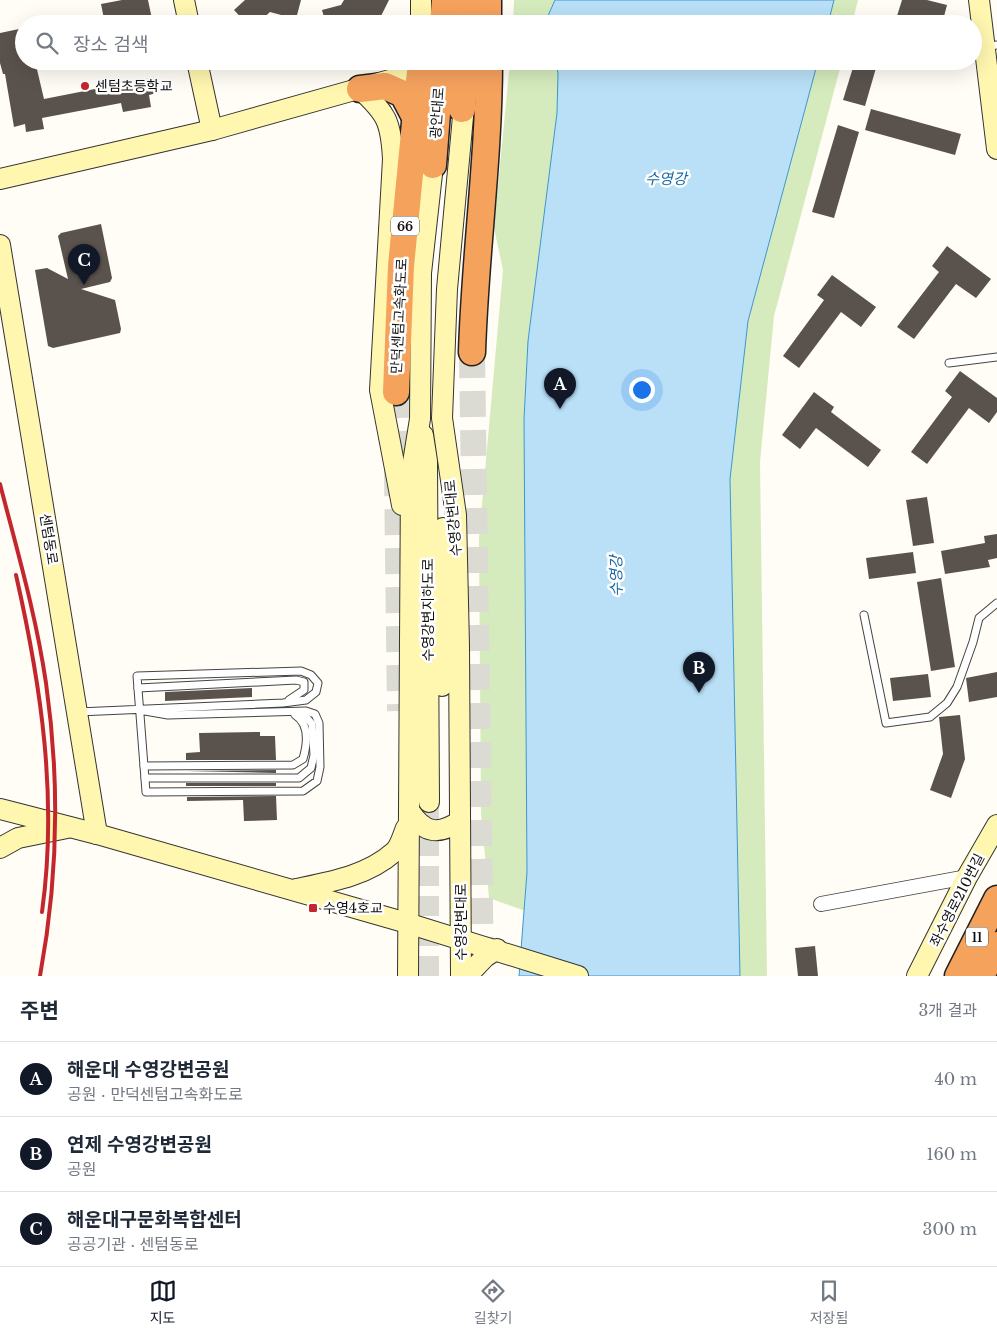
<!DOCTYPE html>
<html lang="ko">
<head>
<meta charset="utf-8">
<style>
	:root { --surface:#fff; --page:#f2f2f3; --text:#1f2937; --muted:#747a83; --line:#e0e1e3; --accent:#111827 }
	body { margin:0; font-family:"Libre Baskerville","Noto Sans KR",serif; background:var(--page); color:var(--text) }
	.you { position:absolute; left:641px; top:389px; width:18px; height:18px; margin:-12px; border:4px solid #fff; border-radius:50%; background:#1a73e8; box-shadow:0 0 0 8px #1a73e833 }
	.badge { display:grid; place-items:center; width:32px; height:32px; border-radius:50%; background:var(--accent); color:#fff; font-size:16px; font-weight:700 }
	.pin { position:absolute; translate:-50% -41px; filter:drop-shadow(0 1px 2px #0008) }
	.pin::after { content:''; position:absolute; top:26px; width:18px; height:15px; background:inherit; clip-path:polygon(0 0,100% 0,50% 100%) }
	.list { margin:0; padding:0; list-style:none }
	h2 { display:flex; justify-content:space-between; align-items:center; height:65px; margin:0; padding:0 20px; font-size:21px }
	h2 small { font-size:16px; font-weight:400; color:var(--muted) }
	.list li { display:grid; grid-template-columns:32px 1fr auto; gap:15px; align-items:center; box-sizing:border-box; height:75px; padding:0 20px; border-top:1px solid var(--line) }
	.list b { display:block; font-size:19px; white-space:nowrap }
	.list p { margin:0; font-size:16px; white-space:nowrap; color:var(--muted) }
	.list em { font-size:16px; font-style:normal; color:var(--muted) }
	.icon { flex:none; width:28px; height:28px; fill:none; stroke:currentColor; stroke-width:2; stroke-linecap:round; stroke-linejoin:round }
	.map { position:relative; flex:none; width:997px; height:976px; overflow:hidden }
	.search { position:absolute; background:var(--surface); box-shadow:0 5px 20px #0002; left:15px; right:15px; top:15px; height:55px; display:flex; align-items:center; gap:12px; box-sizing:border-box; padding:0 18px; border-radius:28px; color:var(--muted); font-size:19px }
	.sheet { height:290px; background:var(--surface) }
	nav { display:flex; justify-content:space-around; align-items:center; box-sizing:border-box; height:70px; border-top:1px solid var(--line); background:var(--surface); font-size:14px; color:var(--muted) }
	nav a { display:grid; justify-items:center; gap:2px }
	nav .on { color:var(--accent) }
	.map>svg:first-child { display:block }
	.green { fill:#d5ebbd }
	.water { fill:#b9e0f7; stroke:#3f96cf }
	.building { fill:#5a524d }
	.lines { fill:none; stroke-linecap:round; stroke-linejoin:round }
	.secondary-tunnel { stroke:#dbdad3; stroke-width:20; stroke-dasharray:20 10; stroke-linecap:butt }
	.highway-tunnel { stroke:#dbdad3; stroke-width:26; stroke-dasharray:26 13; stroke-linecap:butt }
	.lane-casing { stroke:#444; stroke-width:9 }
	.street-casing { stroke:#444; stroke-width:16 }
	.secondary-casing { stroke:#333; stroke-width:22 }
	.highway-casing { stroke:#222; stroke-width:29 }
	.lane { stroke:#fff; stroke-width:7 }
	.street { stroke:#fff; stroke-width:14 }
	.secondary { stroke:#fff6b0; stroke-width:20 }
	.highway { stroke:#f5a25d; stroke-width:26 }
	.rail { stroke:#c4262e; stroke-width:4 }
	.poi-dot { fill:#c4262e; stroke:#fff; stroke-width:2 }
	.labels { text-anchor:middle; dominant-baseline:central; stroke-width:5; stroke-linejoin:round; paint-order:stroke }
	.shield { fill:#fff; stroke:#585858; stroke-width:1 }
	.shield-label { font-size:12px; font-weight:bold; fill:#111 }
	.poi-label { font-size:14px; fill:#111; stroke:#fff; text-anchor:start }
	.street-label { font-size:14px; fill:#111; stroke:#fff }
	.water-label { font-size:15px; font-style:italic; fill:#1768a6; stroke:#fff }
</style>
</head>
<body>
<div class="map">
<svg width="997" height="976" viewBox="0 0 997 976">
	<rect width="100%" height="100%" fill="#fffdf5"/>
	<g class="green">
		<polygon points="514,0 858,0 852,24 513,24"/>
		<polygon points="510,61 842,61 774,316 760,462 767,976 709,976 489,898 481,813 479,538 503,270 494,228"/>
	</g>
	<g class="water">
		<polygon points="555,0 834,0 828,24 539,24 547,18"/>
		<polygon points="555,61 818,61 748,321 730,479 740,976 519,976 527,872 524,419 528,341 557,113 558,73"/>
	</g>
	<g class="building">
		<polygon points="122,0 148,0 153,24 105,24 101,4"/>
		<polygon points="245,0 301,0 296,19 270,12 257,24 247,24 234,10"/>
		<polygon points="344,0 389,0 377,24 326,24 322,10 341,5"/>
		<polygon points="902,0 927,0 947,5 942,24 925,24 897,16"/>
		<polygon points="24,28 24,61 35,61 44,99 156,77 160,92 149,95 151,107 123,112 121,103 42,118 44,129 26,132 25,124 14,127 5,74 3,74 0,63 0,33"/>
		<polygon points="855,61 878,61 865,106 843,100"/>
		<polygon points="871,109 961,134 955,155 865,130"/>
		<polygon points="838,125 859,132 834,218 812,212"/>
		<polygon points="101,224 112,278 110,282 81,289 115,300 121,329 120,333 53,348 48,346 35,270 47,268 68,279 58,236 61,233"/>
		<polygon points="947,246 991,279 976,298 956,284 914,339 897,327 939,272 932,266"/>
		<polygon points="832,275 876,307 861,327 841,312 799,368 783,356 824,300 817,295"/>
		<polygon points="960,371 997,398 997,412 989,423 969,408 927,464 911,452 952,397 945,391"/>
		<polygon points="814,392 834,407 831,412 881,450 868,467 816,428 800,449 782,435"/>
		<polygon points="927,497 934,543 913,546 906,500"/>
		<polygon points="997,534 997,558 988,560 990,567 945,574 941,551 985,543 984,536"/>
		<polygon points="913,552 916,573 869,579 866,558"/>
		<polygon points="941,578 955,667 931,671 917,582"/>
		<polygon points="997,672 997,697 969,702 966,678"/>
		<polygon points="928,674 931,697 893,701 890,678"/>
		<polygon points="252,688 252,697 165,701 165,692"/>
		<polygon points="960,715 965,759 951,798 930,790 943,754 939,717"/>
		<polygon points="260,732 260,736 275,736 276,760 186,760 186,753 200,752 199,733"/>
		<polygon points="276,770 276,773 186,771"/>
		<rect x="186" y="783" width="90" height="3"/>
		<polygon points="276,796 277,820 244,821 243,800 187,801 187,797"/>
		<polygon points="815,946 818,976 798,976 795,948"/>
	</g>
	<g class="lines">
		<polyline class="secondary-tunnel" points="429,976 429,802"/>
		<g class="highway-tunnel">
			<polyline points="472,352 481,976"/>
			<polyline points="396,392 400,711"/>
		</g>
		<g class="lane-casing">
			<g id="lane">
				<polyline points="973,49 997,45"/>
				<polyline points="949,363 997,357"/>
				<polyline points="864,615 886,723 930,717 947,703 957,687 973,642 979,618 997,603"/>
				<polyline points="138,688 296,680 304,682 304,690 289,700"/>
				<path d="M78 712 283 703 306 700 316 692 318 683 311 675 301 671 137 676C140 715 143 753 146 792L303 791 317 781 320 767 319 723 315 714 306 711 168 715 139 710"/>
				<path d="M144 766 293 765 303 759C307 745 310 724 295 715"/>
				<polyline points="145,778 299,778 311,768 314,755 312,724 307,718 296,713"/>
			</g>
		</g>
		<g class="street-casing">
			<polyline id="street" points="821,904 967,877"/>
		</g>
		<g class="secondary-casing">
			<g id="secondary">
				<polyline points="184,0 189,24"/>
				<polyline points="979,0 997,149"/>
				<polyline points="421,24 421,0"/>
				<polyline points="197,61 212,130"/>
				<path d="M360 89C387 114 391 122 393 159L380 390 402 505"/>
				<polyline points="0,179 212,130 397,78 411,71 420,61"/>
				<polyline points="0,245 97,834"/>
				<polyline points="423,435 427,461 429,802"/>
				<polyline points="442,686 443,528"/>
				<polyline points="0,809 97,834 407,923 578,976"/>
				<path d="M410 812C425 834 439 835 460 821"/>
				<polyline points="0,848 18,838 67,828"/>
				<path d="M296 889C330 882 367 876 394 852 400 847 403 835 406 828"/>
				<polyline points="408,976 411,475 420,419 421,273 433,165 431,152"/>
				<polyline points="461,976 459,646 456,515 442,418 447,289 465,95"/>
				<polyline points="467,976 485,957 497,949"/>
				<polyline points="917,976 967,877 997,825"/>
			</g>
		</g>
		<g class="highway-casing">
			<g id="highway">
				<polyline points="488,0 488,24"/>
				<polyline points="443,24 445,0"/>
				<polyline points="468,24 470,0"/>
				<polyline points="360,89 385,86 403,94 415,117"/>
				<polyline points="462,109 466,61"/>
				<polyline points="433,165 441,61"/>
				<path d="M472 352C475 255 489 158 489 61"/>
				<polyline points="396,392 401,266 421,61"/>
				<polyline points="958,976 997,899"/>
				<polyline points="981,976 997,945"/>
			</g>
		</g>
		<use href="#lane" class="lane"/>
		<use href="#street" class="street"/>
		<use href="#secondary" class="secondary"/>
		<use href="#highway" class="highway"/>
		<g class="rail">
			<path d="M0 484C17 550 36 615 46 683 60 781 58 879 40 976"/>
			<path d="M16 575C41 685 58 798 42 912"/>
		</g>
	</g>
	<g class="poi-dot">
		<circle cx="85" cy="86" r="5"/>
		<rect x="308" y="903" width="10" height="10" rx="2.5"/>
	</g>
	<g class="labels">
		<g class="shield">
			<rect x="391" y="216.5" width="28" height="19" rx="4"/>
			<rect x="966" y="927.5" width="22" height="19" rx="4"/>
		</g>
		<g class="shield-label">
			<text x="405" y="226">66</text>
			<text x="977" y="937">11</text>
		</g>
		<g class="poi-label">
			<text x="95" y="86">센텀초등학교</text>
			<text x="323" y="908">수영4호교</text>
		</g>
		<g class="street-label">
			<text transform="translate(437 113) rotate(-86)">광안대로</text>
			<text transform="translate(399 316) rotate(-87)">만덕센텀고속화도로</text>
			<text transform="translate(453 518) rotate(-95)">수영강변대로</text>
			<text transform="translate(49 539) rotate(81)">센텀동로</text>
			<text transform="translate(428 610) rotate(-90)">수영강변지하도로</text>
			<text transform="translate(957 900) rotate(-63)">좌수영로210번길</text>
			<text transform="translate(461 922) rotate(-90)">수영강변대로</text>
		</g>
		<g class="water-label">
			<text x="666" y="178">수영강</text>
			<text transform="translate(616 576) rotate(-91)">수영강</text>
		</g>
	</g>
</svg>
<div class="you"></div>
<div class="pin badge" style="left:560px;top:409px">A</div>
<div class="pin badge" style="left:699px;top:693px">B</div>
<div class="pin badge" style="left:84px;top:285px">C</div>
<div class="search"><svg class="icon" aria-label="search" viewBox="0 0 24 24"><circle cx="10" cy="10" r="6"/><path d="M15 15l6 6"/></svg>장소 검색</div>
</div>
<section class="sheet">
<h2>주변<small>3개 결과</small></h2>
<ul class="list">
<li><span class="badge">A</span><div><b>해운대 수영강변공원</b><p>공원 · 만덕센텀고속화도로</p></div><em>40 m</em></li>
<li><span class="badge">B</span><div><b>연제 수영강변공원</b><p>공원</p></div><em>160 m</em></li>
<li><span class="badge">C</span><div><b>해운대구문화복합센터</b><p>공공기관 · 센텀동로</p></div><em>300 m</em></li>
</ul>
</section>
<nav>
<a class="on"><svg class="icon" aria-label="map" viewBox="0 0 24 24"><path d="M3 6l6-2 6 2 6-2v14l-6 2-6-2-6 2zM9 4v14M15 6v14"/></svg>지도</a>
<a><svg class="icon" aria-label="directions" viewBox="0 0 24 24"><path d="M12 3l9 9-9 9-9-9zM9 14v-3h6M13 9l2 2-2 2"/></svg>길찾기</a>
<a><svg class="icon" aria-label="saved" viewBox="0 0 24 24"><path d="M7 4h10v16l-5-4-5 4z"/></svg>저장됨</a>
</nav>
</body>
</html>
